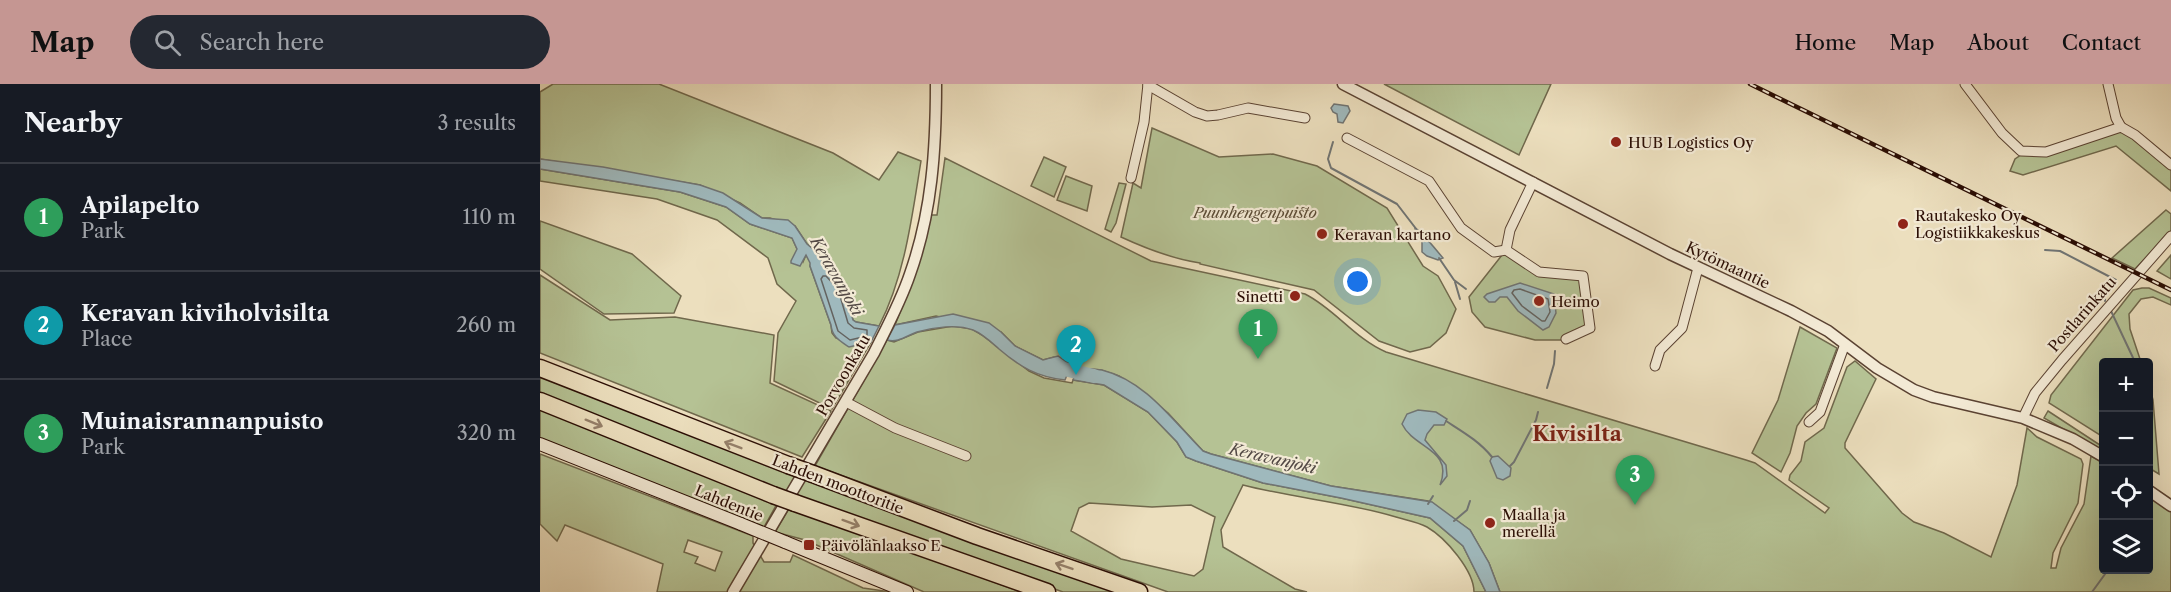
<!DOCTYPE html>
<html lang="en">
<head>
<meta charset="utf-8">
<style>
	:root { --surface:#171b24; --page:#242831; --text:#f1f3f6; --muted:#9ea1a6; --line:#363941; --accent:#c59692 }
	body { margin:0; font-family:"Libre Caslon Text",serif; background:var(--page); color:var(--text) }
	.controls { position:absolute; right:18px; bottom:18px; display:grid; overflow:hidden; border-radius:6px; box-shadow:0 6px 24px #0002 }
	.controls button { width:54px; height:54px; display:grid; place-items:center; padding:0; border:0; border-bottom:2px solid var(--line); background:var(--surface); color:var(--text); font:30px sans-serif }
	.you { position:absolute; left:818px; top:198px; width:21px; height:21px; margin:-15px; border:4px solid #fff; border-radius:50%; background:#1a73e8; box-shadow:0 0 0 9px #1a73e833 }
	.badge { display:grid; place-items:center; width:39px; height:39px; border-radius:50%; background:var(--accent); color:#fff; font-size:20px; font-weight:700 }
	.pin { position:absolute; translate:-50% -50px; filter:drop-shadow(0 2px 3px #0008) }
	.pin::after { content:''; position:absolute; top:32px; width:21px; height:18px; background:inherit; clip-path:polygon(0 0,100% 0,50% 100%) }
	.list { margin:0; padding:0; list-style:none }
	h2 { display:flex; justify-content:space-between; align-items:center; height:78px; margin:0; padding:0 24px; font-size:26px }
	h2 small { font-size:20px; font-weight:400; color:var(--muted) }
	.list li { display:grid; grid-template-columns:39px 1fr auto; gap:18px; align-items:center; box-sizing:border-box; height:108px; padding:0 24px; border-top:2px solid var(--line) }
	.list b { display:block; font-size:22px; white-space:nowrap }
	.list p { margin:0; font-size:20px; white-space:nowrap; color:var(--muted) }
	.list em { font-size:20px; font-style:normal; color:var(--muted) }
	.icon { flex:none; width:33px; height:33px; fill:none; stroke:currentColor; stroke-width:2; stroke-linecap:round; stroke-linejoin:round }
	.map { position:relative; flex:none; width:1631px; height:508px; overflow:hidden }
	header { display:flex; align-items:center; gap:36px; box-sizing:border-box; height:84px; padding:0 30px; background:var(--accent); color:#111 }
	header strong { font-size:28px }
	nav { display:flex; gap:33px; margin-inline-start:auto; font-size:21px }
	.search { width:420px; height:54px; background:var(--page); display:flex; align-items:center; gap:15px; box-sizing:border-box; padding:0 21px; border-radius:33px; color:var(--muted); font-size:22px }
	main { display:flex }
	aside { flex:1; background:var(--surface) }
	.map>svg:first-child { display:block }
	.green { fill:#b5c294; stroke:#70684c; stroke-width:1.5; fill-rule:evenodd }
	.water { fill:#9fb9bd; stroke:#707473; stroke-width:1.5 }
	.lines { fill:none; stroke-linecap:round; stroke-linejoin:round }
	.shore { stroke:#646360; stroke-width:1.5 }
	.stream { stroke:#707473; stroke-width:2 }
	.river { stroke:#9fb9bd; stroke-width:14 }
	.minor-casing { stroke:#5a4232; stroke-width:11 }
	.tertiary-casing { stroke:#5a4232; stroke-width:13 }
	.secondary-casing { stroke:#2a0d04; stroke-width:14 }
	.motorway-casing { stroke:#2a0d04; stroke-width:19 }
	.minor { stroke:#f3ead5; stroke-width:9 }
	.tertiary { stroke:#f3ead5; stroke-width:10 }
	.secondary { stroke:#f3ead5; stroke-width:12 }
	.motorway { stroke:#ecdfbe; stroke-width:16 }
	.rail-casing { stroke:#2a0d04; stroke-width:4.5 }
	.rail { stroke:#f3ead5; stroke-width:2; stroke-dasharray:7; stroke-linecap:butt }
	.secondary-bridge-casing { stroke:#2a0d04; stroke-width:14; stroke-linecap:butt }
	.motorway-bridge-casing { stroke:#2a0d04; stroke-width:19; stroke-linecap:butt }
	.secondary-bridge { stroke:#f3ead5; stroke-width:12 }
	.motorway-bridge { stroke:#ecdfbe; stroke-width:16 }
	.oneway { stroke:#95806a }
	.poi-dot { fill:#8f2418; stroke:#f3ead5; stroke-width:2 }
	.labels { text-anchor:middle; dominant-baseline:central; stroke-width:4.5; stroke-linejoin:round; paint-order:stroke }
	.poi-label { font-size:15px; fill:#2a0d04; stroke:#f3ead5; text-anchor:start }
	.park-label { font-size:15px; font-style:italic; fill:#5b4c36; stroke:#f3ead5 }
	.street-label { font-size:15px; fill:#2a0d04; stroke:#f3ead5 }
	.water-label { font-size:16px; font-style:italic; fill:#534945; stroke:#f3ead5 }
	.district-label { font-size:21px; font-weight:bold; fill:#7a1f14; stroke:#f3ead5 }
</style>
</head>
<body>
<header>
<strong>Map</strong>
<div class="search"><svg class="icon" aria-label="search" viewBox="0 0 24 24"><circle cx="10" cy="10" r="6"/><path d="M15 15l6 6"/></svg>Search here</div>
<nav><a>Home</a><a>Map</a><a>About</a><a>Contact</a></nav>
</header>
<main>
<aside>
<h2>Nearby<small>3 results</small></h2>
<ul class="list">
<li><span class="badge" style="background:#2e9e5b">1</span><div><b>Apilapelto</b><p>Park</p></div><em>110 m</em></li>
<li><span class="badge" style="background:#0f9aa8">2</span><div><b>Keravan kiviholvisilta</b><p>Place</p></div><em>260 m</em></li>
<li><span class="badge" style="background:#2e9e5b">3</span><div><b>Muinaisrannanpuisto</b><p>Park</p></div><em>320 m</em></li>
</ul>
</aside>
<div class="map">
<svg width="1631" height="508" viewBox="0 0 1631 508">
	<rect width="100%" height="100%" fill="#ecdfbe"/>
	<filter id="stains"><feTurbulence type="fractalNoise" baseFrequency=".00333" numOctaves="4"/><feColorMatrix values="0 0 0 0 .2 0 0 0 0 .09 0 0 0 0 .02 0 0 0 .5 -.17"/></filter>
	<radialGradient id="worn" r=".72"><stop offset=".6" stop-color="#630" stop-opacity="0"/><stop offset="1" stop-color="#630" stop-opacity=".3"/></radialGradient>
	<g class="green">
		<path d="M13 0H119L293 69 339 96 358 68 381 77C372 132 365 192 339 242L316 238 313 236 303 202 282 177 279 170 267 160 255 142 230 134H222L200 119 160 101 0 75V8Z"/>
		<polygon points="844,0 1011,0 979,71"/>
		<path d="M612 44 679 73 733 70 777 82 847 124 883 182 898 192 916 225 906 249 890 263 870 268 839 257 774 206 660 180V179C633 175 607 165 581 153L593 99 601 104Z"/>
		<polygon points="1580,47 1590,52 1631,85 1631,107 1576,62 1483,91 1470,87 1475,75 1481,71"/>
		<polygon points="504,73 526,83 514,113 491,102"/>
		<path d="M405 74 611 177 765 210C795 225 815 255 846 268L1206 376 1215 379 1285 429 1289 424 1253 399 1249 396 1250 391 1261 377 1265 358 1284 344 1307 283 1315 277 1336 295 1305 359V364L1362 429 1374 438 1404 449 1451 473 1477 401 1487 344 1497 353 1541 375 1543 380 1538 419 1513 469 1511 484H1516L1521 464 1544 420 1551 372 1563 379 1564 486H1608L1609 411 1631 427V508H960L949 479 930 446 888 417 791 402 671 370 663 367 628 329 600 306 579 292 561 286 538 284 539 282 514 273 503 276 475 262 461 248 396 232 355 241 376 187 391 131H397Z"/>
		<polygon points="0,85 140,108 186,123 210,140 252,154 263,178 266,171 271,179 270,182 291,241 292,249 296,254 331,258 292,325 234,297 238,249 256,217 237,200 228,174 177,136 117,115 0,97"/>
		<polygon points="526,92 552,102 547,127 517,116"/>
		<polygon points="579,99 586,100 576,139 571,148 565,145"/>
		<polygon points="1626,126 1631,130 1631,147 1595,185 1572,174"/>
		<polygon points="0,137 92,170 141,212 134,229 64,230 0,185"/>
		<polygon points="966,166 999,188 1043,192 1050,244 1024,256 995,256 945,243 932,228 929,213"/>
		<polygon points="1631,171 1631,195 1617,187"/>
		<polygon points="0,191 70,236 135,233 234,251 230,299 291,327 262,373 0,269"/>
		<polygon points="1602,204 1609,204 1631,214 1631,221 1613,213 1601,215 1589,230 1590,245 1601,278 1564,278 1563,353 1509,319 1511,311 1593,206"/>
		<path d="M413 242 432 245 442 251 489 287 504 294 532 299 533 296 564 301 608 328 637 358 646 373 656 377 723 399 801 414 890 434 923 462 946 508H934C934 487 906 454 887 443 878 438 866 436 856 433 807 418 753 414 703 401L681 446 683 463 755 505 767 508H628L275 382 347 256 354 258 378 248ZM549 419 612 423 651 421 675 433 663 485 654 492 581 475 531 447 539 424Z"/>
		<polygon points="1260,243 1297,264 1276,320 1266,329 1257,342 1250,369 1241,388 1212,369 1238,316"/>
		<polygon points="0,291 584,508 523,508 275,419 0,310"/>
		<polygon points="1609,301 1613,316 1619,390 1609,384"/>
		<polygon points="0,325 238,418 224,443 193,431 0,354"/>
		<polygon points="1508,327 1563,363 1563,368 1504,334"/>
		<path d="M0 370 213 452V459L224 478H250L253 471 323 504 351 508H117L123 480 25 441 17 457 0 440ZM148 456 182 468 175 487 155 479 158 473 144 468Z"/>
		<polygon points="250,423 481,508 384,508 265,456 235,448"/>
	</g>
	<g class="water">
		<polygon points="794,20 808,22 810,27 803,39 798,38 797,30 793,28 791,24"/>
		<path d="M0 75 63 83 160 101 183 109 222 134 248 136 255 142 267 160 279 170 282 177 303 202 313 236 316 238 339 242 331 258 309 263C300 257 292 253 291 241L270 182V179L266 171 260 182 251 179V177L257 165 252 154 210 140 186 123 140 108 0 85Z"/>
		<path d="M875 144C882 148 897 167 903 174L898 176 887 172 882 168V157L876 149Z"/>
		<polygon points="980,199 1014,210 1016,229 1009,243 1003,246 978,227 967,213 960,213 955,218 949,218 944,213 947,210"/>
		<path d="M413 230 449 239 461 248 475 262 503 276 518 272 531 281 525 296C497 293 480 283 459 265 451 258 443 250 433 246 417 240 394 243 377 248 366 252 358 259 347 256L355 241Z"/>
		<path d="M538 284C546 285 554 285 562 286 606 297 633 337 663 367L671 370 791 402 892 418 930 446 949 479 960 508H946L923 462 890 434 801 414 723 399 656 377 646 373 637 358 608 328 564 301 533 296Z"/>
		<path d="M878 326 896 328 907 335 904 341H894L887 350 885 356 906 381 907 392 900 401C914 365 874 365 862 340L867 330Z"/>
		<polygon points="958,372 971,384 970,392 963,396 957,394 950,377 952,373"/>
	</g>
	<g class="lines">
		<g class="shore">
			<polygon points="283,192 286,192 298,205 308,239 314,244 327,246 327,252 310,256 298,247 281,195"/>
			<polygon points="980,205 1008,215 1010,228 1005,237 1002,237 982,222 972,209 974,206"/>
		</g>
		<g class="stream">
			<polyline points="793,58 788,75 791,84 857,120 877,146"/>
			<polyline points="1505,166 1520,167 1576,196 1565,211 1565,217"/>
			<polyline points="899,174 914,196 926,205"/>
			<polyline points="915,198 920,215"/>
			<polyline points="1571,227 1595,278"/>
			<polyline points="1007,304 1014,280 1015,267"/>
			<polyline points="1608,322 1608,353"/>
			<path d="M906 337C923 348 939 357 952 373"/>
			<polyline points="970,382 974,378 996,336 998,328"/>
			<polyline points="888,420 893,412"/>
			<polyline points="914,437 927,426 930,417"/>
			<polyline points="1552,508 1568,486"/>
		</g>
		<polyline class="river" points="511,282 554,292"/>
		<g class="minor-casing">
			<g id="minor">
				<polyline points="1425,0 1462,49 1481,67 1506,68 1581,43 1595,51 1631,81"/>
				<polyline points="1568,0 1576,34 1581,43"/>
				<polyline points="608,1 655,28 667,32 678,31 708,24 765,34"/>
				<polyline points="807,54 889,97 921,144 954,168 966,166"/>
				<polyline points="591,94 604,38 608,0"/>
				<polyline points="993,98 970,146 966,166 999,188 1043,192 1050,244 1026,255"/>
				<polyline points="1115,282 1120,266 1142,244 1158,184"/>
				<polyline points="306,318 355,344 426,372"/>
				<polyline points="1483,334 1495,309 1522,276 1631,152"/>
				<polyline points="1269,338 1280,328 1305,260"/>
			</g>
		</g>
		<g class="tertiary-casing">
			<g id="tertiary">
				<polyline points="803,0 1130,170 1251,227 1288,247 1337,284 1374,306 1393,313 1483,334 1533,355 1564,373"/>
				<polyline points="1608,406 1631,422"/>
				<path d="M193 508 334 269C347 243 361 217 370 190 392 128 396 65 396 0"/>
			</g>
		</g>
		<g class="secondary-casing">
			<g id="secondary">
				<polyline points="0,360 201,440"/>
				<polyline points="245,458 367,508"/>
			</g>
		</g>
		<g class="motorway-casing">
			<g id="motorway">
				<polyline points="0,284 248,381"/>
				<polyline points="0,317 233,411"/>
				<polyline points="273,390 437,452 599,508"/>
				<polyline points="255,419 507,508"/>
			</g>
		</g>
		<use href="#minor" class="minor"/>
		<use href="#tertiary" class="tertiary"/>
		<use href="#secondary" class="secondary"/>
		<use href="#motorway" class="motorway"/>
		<g class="rail-casing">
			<polyline id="rail" points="1210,0 1631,206"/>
		</g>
		<use href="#rail" class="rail"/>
		<g class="secondary-bridge-casing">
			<polyline id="secondary-bridge" points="201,440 245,458"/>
		</g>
		<g class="motorway-bridge-casing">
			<g id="motorway-bridge">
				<polyline points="248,381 273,390"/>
				<polyline points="233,411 255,419"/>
			</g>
		</g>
		<use href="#secondary-bridge" class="secondary-bridge"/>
		<use href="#motorway-bridge" class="motorway-bridge"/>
	</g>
	<defs><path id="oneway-shaft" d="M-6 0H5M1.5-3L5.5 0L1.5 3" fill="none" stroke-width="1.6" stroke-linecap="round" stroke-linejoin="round" transform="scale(1.5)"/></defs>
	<g class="oneway">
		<use href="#oneway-shaft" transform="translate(54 339) rotate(22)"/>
		<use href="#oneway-shaft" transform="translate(193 361) rotate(-159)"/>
		<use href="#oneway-shaft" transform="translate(311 439) rotate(20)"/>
		<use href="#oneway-shaft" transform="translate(524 482) rotate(-161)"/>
	</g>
	<g class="poi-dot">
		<circle cx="1076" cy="58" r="6"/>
		<circle cx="1363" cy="140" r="6"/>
		<circle cx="782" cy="150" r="6"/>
		<circle cx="755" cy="212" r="6"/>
		<circle cx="999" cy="217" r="6"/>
		<circle cx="950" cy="439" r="6"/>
		<rect x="263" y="455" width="12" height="12" rx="3"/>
	</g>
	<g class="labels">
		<g class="poi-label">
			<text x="1088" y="58">HUB Logistics Oy</text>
			<text x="1375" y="131">Rautakesko Oy<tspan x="1375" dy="17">Logistiikkakeskus</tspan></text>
			<text x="794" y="150">Keravan kartano</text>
			<text x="743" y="212" text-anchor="end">Sinetti</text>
			<text x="1011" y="217">Heimo</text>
			<text x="962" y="430">Maalla ja<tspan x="962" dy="17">merellä</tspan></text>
			<text x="281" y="461">Päivölänlaakso E</text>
		</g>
		<g class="park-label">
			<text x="715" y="128">Puunhengenpuisto</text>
		</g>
		<g class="street-label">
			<text transform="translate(1188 181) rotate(25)">Kytömaantie</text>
			<text transform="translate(1542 230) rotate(-49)">Postlarinkatu</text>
			<text transform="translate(303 291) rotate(-60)">Porvoonkatu</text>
			<text transform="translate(298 400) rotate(21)">Lahden moottoritie</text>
			<text transform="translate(189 419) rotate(22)">Lahdentie</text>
		</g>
		<g class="water-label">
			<text transform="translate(297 192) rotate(60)">Keravanjoki</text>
			<text transform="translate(733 374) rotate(13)">Keravanjoki</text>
		</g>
		<g class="district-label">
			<text x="1037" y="349">Kivisilta</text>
		</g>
	</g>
	<rect width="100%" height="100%" filter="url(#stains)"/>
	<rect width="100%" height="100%" fill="url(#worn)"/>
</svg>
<div class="controls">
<button>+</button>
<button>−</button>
<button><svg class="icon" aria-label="locate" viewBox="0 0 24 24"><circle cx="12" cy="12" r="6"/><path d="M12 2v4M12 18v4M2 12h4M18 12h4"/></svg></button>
<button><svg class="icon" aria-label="layers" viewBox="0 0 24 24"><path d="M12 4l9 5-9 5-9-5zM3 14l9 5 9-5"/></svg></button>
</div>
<div class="you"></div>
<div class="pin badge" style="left:718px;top:275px;background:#2e9e5b">1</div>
<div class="pin badge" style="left:536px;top:291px;background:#0f9aa8">2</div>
<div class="pin badge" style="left:1095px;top:421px;background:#2e9e5b">3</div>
</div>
</main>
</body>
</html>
